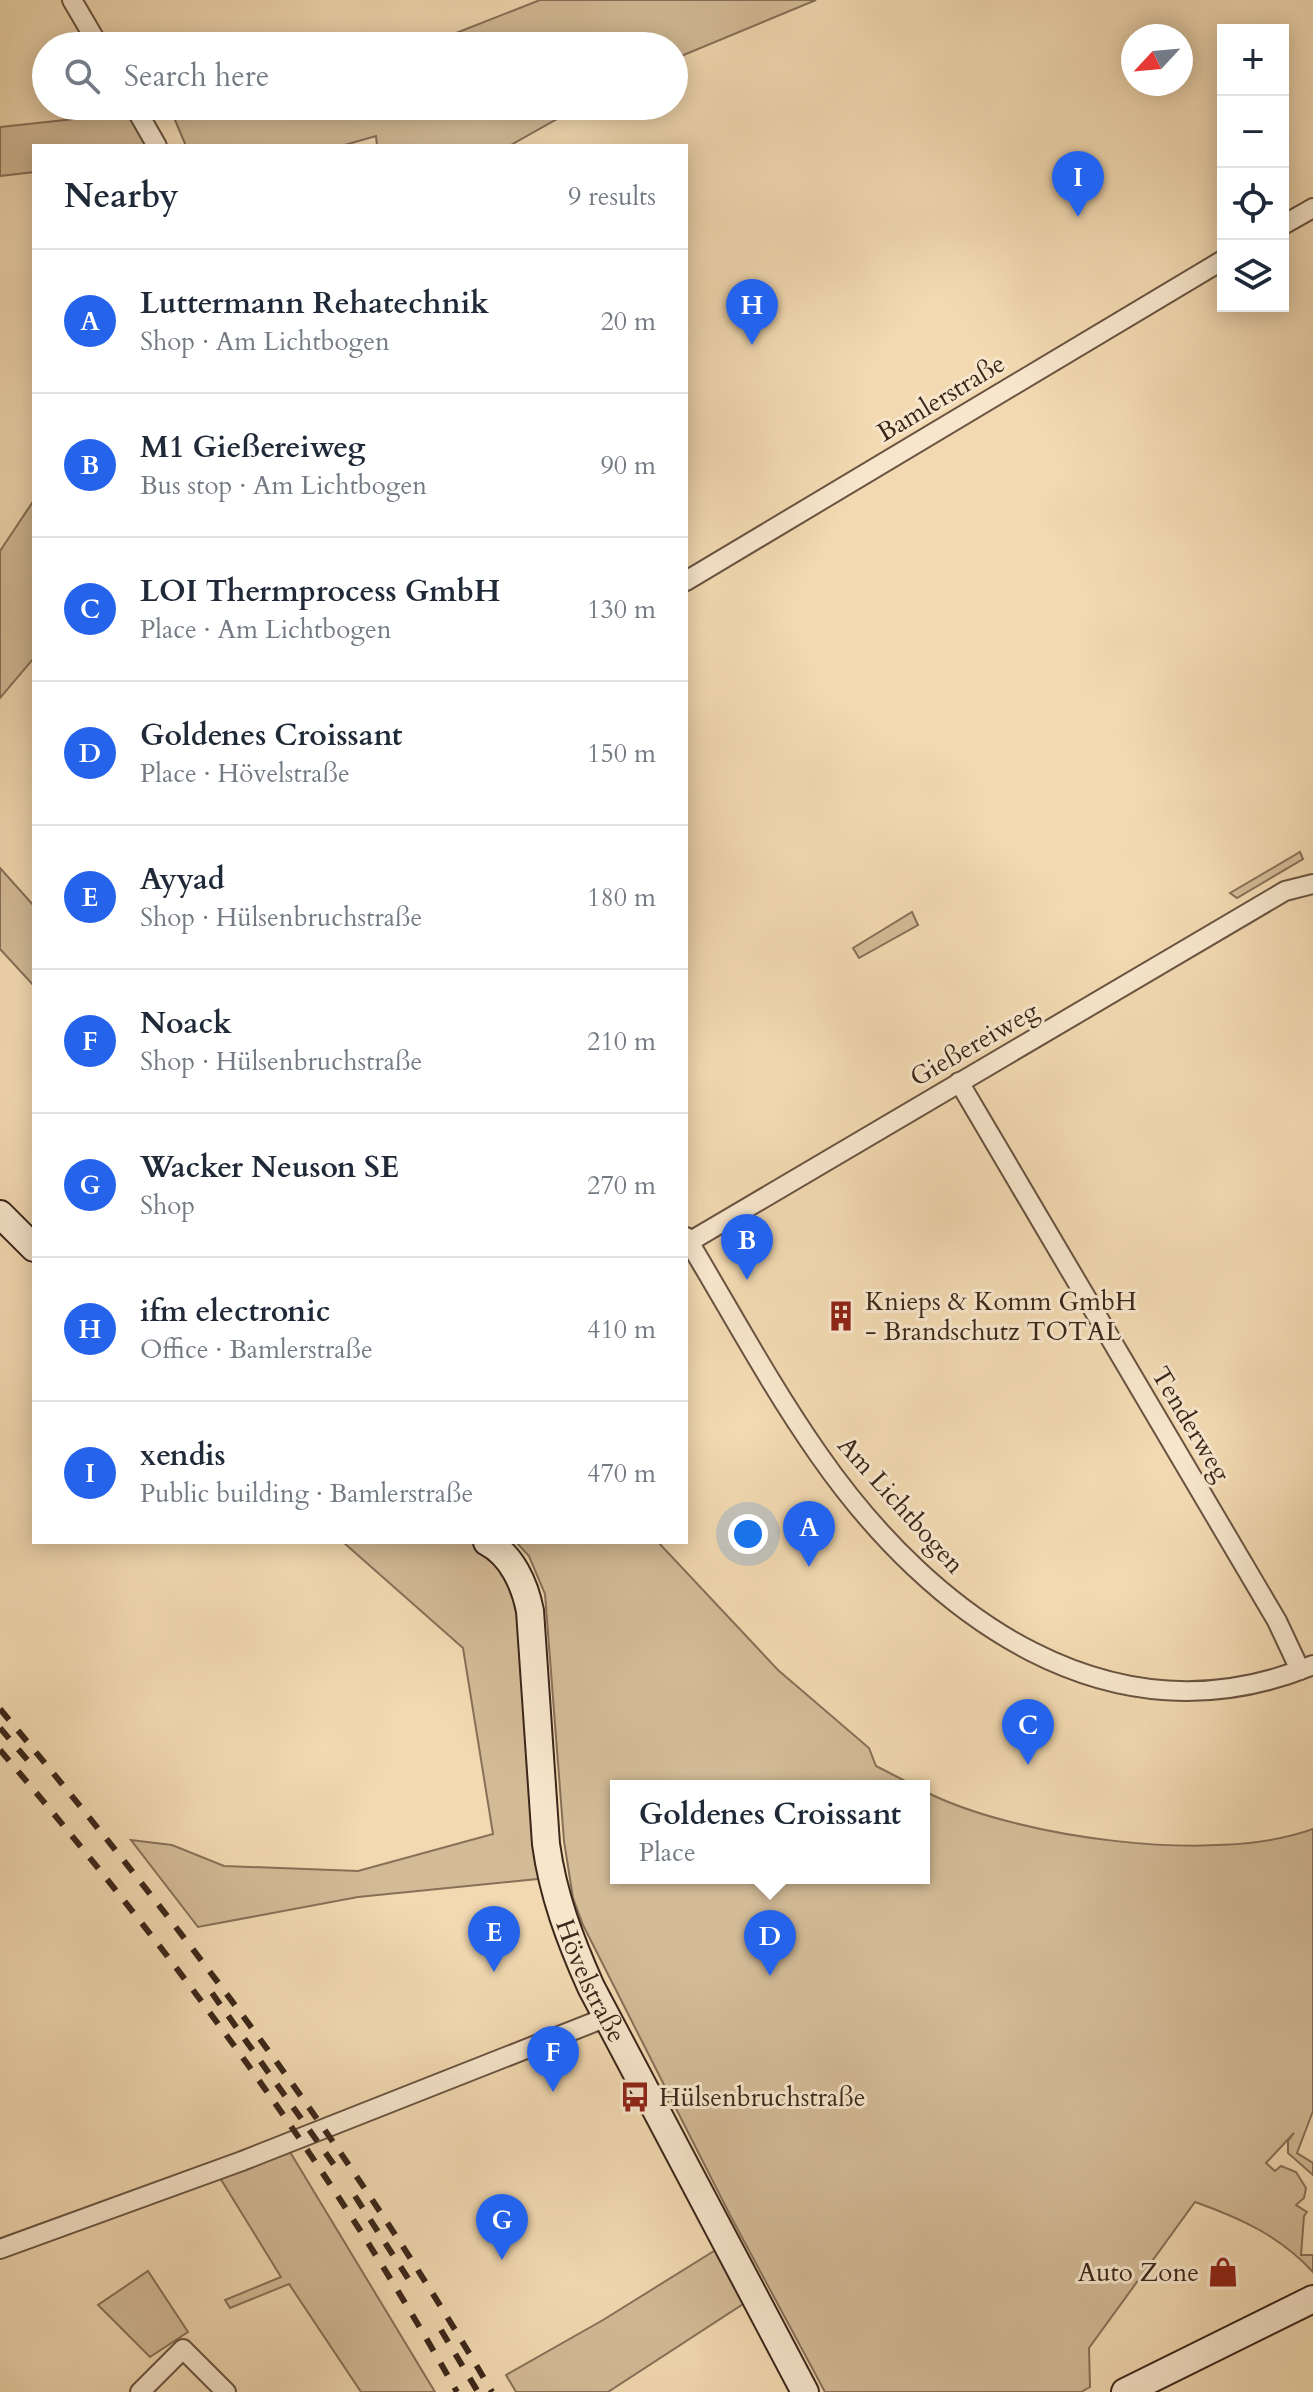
<!DOCTYPE html>
<html lang="en">
<head>
<meta charset="utf-8">
<style>
	:root { --surface:#fff; --page:#f2f2f3; --text:#1f2937; --muted:#747a83; --line:#e0e1e3; --accent:#2563eb }
	body { margin:0; font-family:Cardo,serif; background:var(--page); color:var(--text) }
	.controls { position:absolute; right:24px; top:24px; display:grid; overflow:hidden; border-radius:0px; box-shadow:0 4px 20px #0003 }
	.controls button { width:72px; height:72px; display:grid; place-items:center; padding:0; border:0; border-bottom:2px solid var(--line); background:var(--surface); color:var(--text); font:40px sans-serif }
	.compass { position:absolute; left:1121px; top:24px; width:72px; height:72px; border-radius:50%; background:var(--surface); box-shadow:0 4px 20px #0003; rotate:244deg }
	.you { position:absolute; left:748px; top:1534px; width:28px; height:28px; margin:-20px; border:6px solid #fff; border-radius:50%; background:#1a73e8; box-shadow:0 0 0 12px #1a73e833 }
	.badge { display:grid; place-items:center; width:52px; height:52px; border-radius:50%; background:var(--accent); color:#fff; font-size:26px; font-weight:700 }
	.pin { position:absolute; translate:-50% -66px; filter:drop-shadow(0 2px 4px #0008) }
	.pin::after { content:''; position:absolute; top:42px; width:28px; height:24px; background:inherit; clip-path:polygon(0 0,100% 0,50% 100%) }
	.popup { position:absolute; left:610px; top:1780px; width:320px; height:104px; box-sizing:border-box; display:grid; place-content:center; border-radius:0px; background:var(--surface); filter:drop-shadow(0 2px 6px #0005); font-size:26px; white-space:nowrap; color:var(--muted) }
	.popup b { font-size:30px; color:var(--text) }
	.popup::after { content:''; position:absolute; left:50%; top:100%; margin-left:-16px; border:16px solid transparent; border-top-color:var(--surface) }
	.list { margin:0; padding:0; list-style:none }
	h2 { display:flex; justify-content:space-between; align-items:center; height:104px; margin:0; padding:0 32px; font-size:34px }
	h2 small { font-size:26px; font-weight:400; color:var(--muted) }
	.list li { display:grid; grid-template-columns:52px 1fr auto; gap:24px; align-items:center; box-sizing:border-box; height:144px; padding:0 32px; border-top:2px solid var(--line) }
	.list b { display:block; font-size:30px; white-space:nowrap }
	.list p { margin:0; font-size:26px; white-space:nowrap; color:var(--muted) }
	.list em { font-size:26px; font-style:normal; color:var(--muted) }
	.icon { flex:none; width:44px; height:44px; fill:none; stroke:currentColor; stroke-width:2; stroke-linecap:round; stroke-linejoin:round }
	.map { position:relative; flex:none; width:1313px; height:2392px; overflow:hidden }
	.search { position:absolute; background:var(--surface); box-shadow:0 4px 20px #0003; left:32px; top:32px; width:656px; height:88px; display:flex; align-items:center; gap:20px; box-sizing:border-box; padding:0 28px; border-radius:44px; color:var(--muted); font-size:30px }
	.panel { position:absolute; background:var(--surface); box-shadow:0 4px 20px #0003; left:32px; top:144px; width:656px; height:1400px; border-radius:0px }
	.map>svg:first-child { display:block }
	.green { fill:#d3bb97; stroke:#877058; stroke-width:2 }
	.lines { fill:none; stroke-linecap:round; stroke-linejoin:round }
	.minor-casing { stroke:#695340; stroke-width:22 }
	.secondary-casing { stroke:#3b261a; stroke-width:30 }
	.minor { stroke:#f7e6cc; stroke-width:18 }
	.secondary { stroke:#f7e6cc; stroke-width:26 }
	.rail { stroke:#3b261a; stroke-width:6; stroke-dasharray:14 14; stroke-linecap:butt }
	.labels { text-anchor:middle; dominant-baseline:central; stroke-width:6; stroke-linejoin:round; paint-order:stroke }
	.street-label { font-size:26px; fill:#3b261a; stroke:#f7e6cc }
	.poi-label { font-size:26px; fill:#3b261a; stroke:#f7e6cc; text-anchor:start }
</style>
</head>
<body>
<div class="map">
<svg width="1313" height="2392" viewBox="0 0 1313 2392">
	<rect width="100%" height="100%" fill="#f2d9b1"/>
	<filter id="stains"><feTurbulence type="fractalNoise" baseFrequency=".0025" numOctaves="4"/><feColorMatrix values="0 0 0 0 .2 0 0 0 0 .09 0 0 0 0 .02 0 0 0 .5 -.17"/></filter>
	<radialGradient id="worn" r=".72"><stop offset=".6" stop-color="#630" stop-opacity="0"/><stop offset="1" stop-color="#630" stop-opacity=".3"/></radialGradient>
	<g class="green">
		<polygon points="540,0 816,0 674,59 674,46 423,46"/>
		<polygon points="211,106 580,106 509,146 377,146 376,136 341,146 186,146 172,113"/>
		<polygon points="130,113 147,146 34,146 34,172 0,176 0,127"/>
		<polygon points="34,500 34,658 0,698 0,551"/>
		<polygon points="1300,852 1303,859 1237,898 1230,893"/>
		<polygon points="0,868 34,906 34,986 0,949"/>
		<polygon points="912,912 918,925 859,958 853,948"/>
		<polygon points="343,1542 480,1542 520,1585 547,1878 358,1897 198,1927 131,1840 172,1845 224,1866 358,1871 493,1834 463,1648"/>
		<path d="M516 1542H658L778 1670 869 1748 876 1766 915 1786H616V1878H924V1791C1016 1838 1215 1865 1313 1829V2111L1297 2153 1313 2163V2175L1288 2153V2141L1294 2133 1266 2163 1275 2171 1281 2166 1296 2172 1306 2188 1304 2198 1296 2205 1307 2212 1304 2216 1301 2255H1313V2272C1280 2236 1240 2218 1195 2202L1089 2348 1090 2387 1081 2392H825L730 2215 583 1925 573 1898 564 1841 545 1594 529 1556Z"/>
		<polygon points="287,2147 435,2392 361,2392 289,2284 230,2308 225,2300 281,2277 217,2173"/>
		<polygon points="722,2246 743,2304 608,2392 516,2392 506,2375 603,2320"/>
		<polygon points="148,2271 188,2332 150,2357 98,2305"/>
	</g>
	<g class="lines">
		<g class="minor-casing">
			<g id="minor">
				<polyline points="72,0 99,46"/>
				<polyline points="134,106 157,146"/>
				<polyline points="1283,225 1313,208"/>
				<polyline points="686,581 1223,260"/>
				<polyline points="959,1082 1277,1621 1300,1670"/>
				<path d="M686 1237C730 1310 770 1385 819 1455 931 1616 1111 1749 1313 1665"/>
				<polyline points="689,1242 1285,891 1313,884"/>
				<polyline points="0,2249 242,2161 607,2017"/>
				<polyline points="140,2392 183,2349 226,2392"/>
			</g>
		</g>
		<g class="secondary-casing">
			<g id="secondary">
				<polyline points="0,1214 34,1248"/>
				<path id="s1" d="M487 1542C512 1555 525 1585 530 1611L546 1844C553 1895 570 1940 591 1987L805 2392"/>
				<polyline points="1125,2392 1313,2299"/>
			</g>
		</g>
		<use href="#minor" class="minor"/>
		<use href="#secondary" class="secondary"/>
		<g class="rail">
			<path d="M0 1709C180 1924 351 2149 492 2392"/>
			<polyline points="0,1728 36,1770"/>
			<path d="M0 1750C171 1950 328 2162 457 2392"/>
			<polyline points="212,1993 337,2169"/>
			<polyline points="355,2196 411,2283"/>
			<polyline points="441,2330 478,2392"/>
		</g>
	</g>
	<defs>
		<g id="building-bare" transform="scale(2.4)"><path d="M-4-6H4V6H1V3H-1V6H-4ZM-2.5-4.3h1.7v1.8h-1.7ZM.8-4.3h1.7v1.8H.8ZM-2.5-1h1.7V.8h-1.7ZM.8-1h1.7V.8H.8Z" fill="#8f2418" stroke="#f7e6cc" stroke-width="2.5" paint-order="stroke"/></g>
		<g id="bus-bare" transform="scale(2.4)"><path d="M-5-6H5V4H4V6H2V4H-2V6H-4V4H-5ZM-3.5-4V0h7V-4ZM-3.5 1.2v1.5H-2V1.2ZM2 1.2v1.5H3.5V1.2Z" fill="#8f2418" stroke="#f7e6cc" stroke-width="2.5" paint-order="stroke"/></g>
		<g id="shop-bare" transform="scale(2.4)"><path d="M-5-2.5h2.3a2.7 3.5 0 0 1 5.4 0H5L5.5 6h-11ZM-1.5-2.5h3a1.5 2.3 0 0 0-3 0Z" fill="#8f2418" stroke="#f7e6cc" stroke-width="2.5" paint-order="stroke"/></g>
	</defs>
	<g fill-rule="evenodd">
		<use href="#building-bare" x="841" y="1316"/>
		<use href="#bus-bare" x="635" y="2097"/>
		<use href="#shop-bare" x="1223" y="2272"/>
	</g>
	<g class="labels">
		<g class="street-label">
			<text transform="translate(941 398) rotate(-31)">Bamlerstraße</text>
			<text transform="translate(974 1044) rotate(-30)">Gießereiweg</text>
			<text transform="translate(1191 1424) rotate(59)">Tenderweg</text>
			<text transform="translate(901 1505) rotate(48)">Am Lichtbogen</text>
			<text stroke="none"><textPath href="#s1" startOffset="462">Hövelstraße</textPath></text>
		</g>
		<g class="poi-label">
			<text x="865" y="1301">Knieps &amp; Komm GmbH<tspan x="865" dy="30">- Brandschutz TOTAL</tspan></text>
			<text x="659" y="2097">Hülsenbruchstraße</text>
			<text x="1199" y="2272" text-anchor="end">Auto Zone</text>
		</g>
	</g>
	<rect width="100%" height="100%" filter="url(#stains)"/>
	<rect width="100%" height="100%" fill="url(#worn)"/>
</svg>
<div class="controls">
<button>+</button>
<button>−</button>
<button><svg class="icon" aria-label="locate" viewBox="0 0 24 24"><circle cx="12" cy="12" r="6"/><path d="M12 2v4M12 18v4M2 12h4M18 12h4"/></svg></button>
<button><svg class="icon" aria-label="layers" viewBox="0 0 24 24"><path d="M12 4l9 5-9 5-9-5zM3 14l9 5 9-5"/></svg></button>
</div>
<svg class="compass" viewBox="-18 -18 36 36"><path d="M0-13l5 13h-10z" fill="#e53935"/><path d="M0 13l5-13h-10z" fill="#747a83"/></svg>
<div class="you"></div>
<div class="pin badge" style="left:809px;top:1567px">A</div>
<div class="pin badge" style="left:747px;top:1280px">B</div>
<div class="pin badge" style="left:1028px;top:1765px">C</div>
<div class="pin badge" style="left:770px;top:1976px">D</div>
<div class="popup"><b>Goldenes Croissant</b>Place</div>
<div class="pin badge" style="left:494px;top:1972px">E</div>
<div class="pin badge" style="left:553px;top:2092px">F</div>
<div class="pin badge" style="left:502px;top:2260px">G</div>
<div class="pin badge" style="left:752px;top:345px">H</div>
<div class="pin badge" style="left:1078px;top:217px">I</div>
<div class="search"><svg class="icon" aria-label="search" viewBox="0 0 24 24"><circle cx="10" cy="10" r="6"/><path d="M15 15l6 6"/></svg>Search here</div>
<section class="panel">
<h2>Nearby<small>9 results</small></h2>
<ul class="list">
<li><span class="badge">A</span><div><b>Luttermann Rehatechnik</b><p>Shop · Am Lichtbogen</p></div><em>20 m</em></li>
<li><span class="badge">B</span><div><b>M1 Gießereiweg</b><p>Bus stop · Am Lichtbogen</p></div><em>90 m</em></li>
<li><span class="badge">C</span><div><b>LOI Thermprocess GmbH</b><p>Place · Am Lichtbogen</p></div><em>130 m</em></li>
<li><span class="badge">D</span><div><b>Goldenes Croissant</b><p>Place · Hövelstraße</p></div><em>150 m</em></li>
<li><span class="badge">E</span><div><b>Ayyad</b><p>Shop · Hülsenbruchstraße</p></div><em>180 m</em></li>
<li><span class="badge">F</span><div><b>Noack</b><p>Shop · Hülsenbruchstraße</p></div><em>210 m</em></li>
<li><span class="badge">G</span><div><b>Wacker Neuson SE</b><p>Shop</p></div><em>270 m</em></li>
<li><span class="badge">H</span><div><b>ifm electronic</b><p>Office · Bamlerstraße</p></div><em>410 m</em></li>
<li><span class="badge">I</span><div><b>xendis</b><p>Public building · Bamlerstraße</p></div><em>470 m</em></li>
</ul>
</section>
</div>
</body>
</html>
